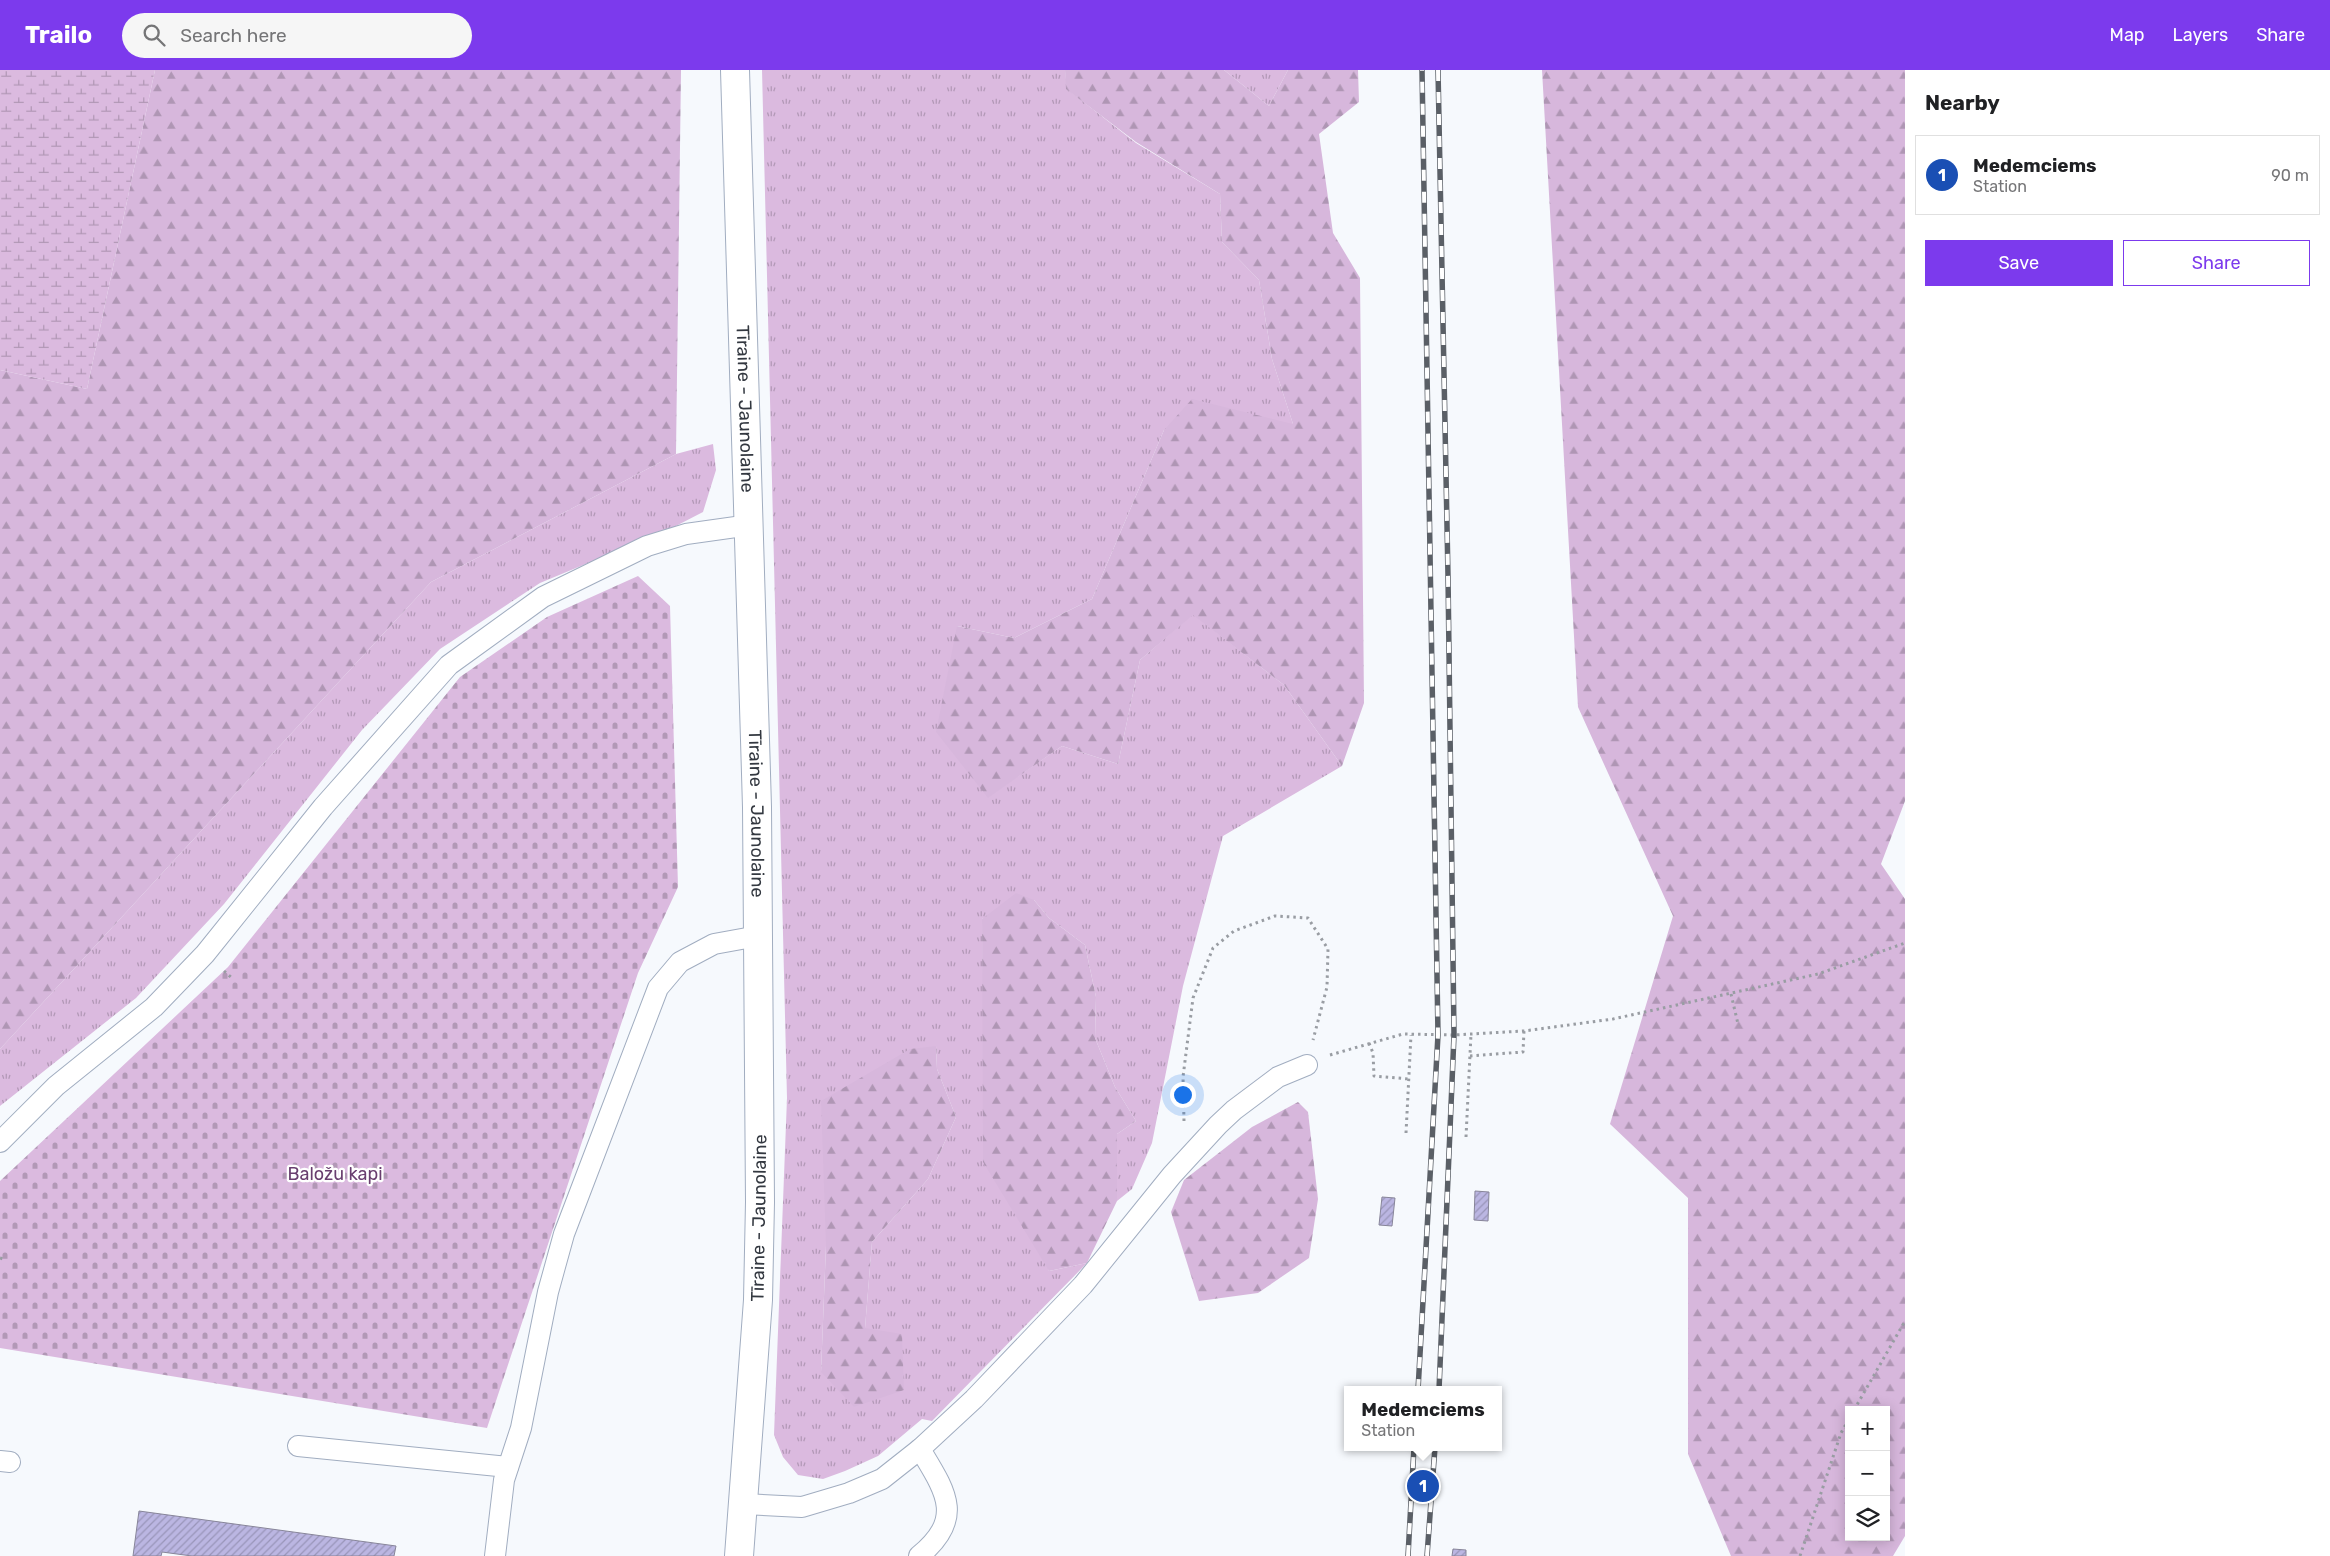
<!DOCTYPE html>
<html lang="en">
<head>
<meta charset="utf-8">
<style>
	:root { --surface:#fff; --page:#f6f6f6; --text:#202124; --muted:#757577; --line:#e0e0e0; --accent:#7c3aed }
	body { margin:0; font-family:Rubik,sans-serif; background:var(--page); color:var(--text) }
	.controls { position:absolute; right:15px; bottom:15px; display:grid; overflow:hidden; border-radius:0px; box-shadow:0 2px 12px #0003 }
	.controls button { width:45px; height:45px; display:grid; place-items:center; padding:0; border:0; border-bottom:1px solid var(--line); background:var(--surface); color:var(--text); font:25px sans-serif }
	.you { position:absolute; left:1182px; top:1024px; width:18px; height:18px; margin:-12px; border:4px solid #fff; border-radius:50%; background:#1a73e8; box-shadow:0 0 0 8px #1a73e833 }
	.badge { display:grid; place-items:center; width:32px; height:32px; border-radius:50%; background:var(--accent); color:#fff; font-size:16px; font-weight:700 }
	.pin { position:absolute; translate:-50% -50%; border:2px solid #fff; box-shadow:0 1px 5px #0006 }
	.popup { position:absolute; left:1344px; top:1316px; width:158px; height:65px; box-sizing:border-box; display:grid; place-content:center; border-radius:0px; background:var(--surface); filter:drop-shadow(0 1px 4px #0005); font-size:16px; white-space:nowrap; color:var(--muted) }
	.popup b { font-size:19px; color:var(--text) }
	.popup::after { content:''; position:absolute; left:50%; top:100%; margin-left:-10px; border:10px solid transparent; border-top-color:var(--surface) }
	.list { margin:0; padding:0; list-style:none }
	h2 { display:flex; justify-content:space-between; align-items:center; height:65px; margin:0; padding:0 20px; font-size:21px }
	h2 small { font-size:16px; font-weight:400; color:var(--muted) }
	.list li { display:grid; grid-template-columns:32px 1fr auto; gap:15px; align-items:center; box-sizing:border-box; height:80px; margin:0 10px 10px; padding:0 10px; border:1px solid var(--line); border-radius:0px }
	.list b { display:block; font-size:19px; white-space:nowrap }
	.list p { margin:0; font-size:16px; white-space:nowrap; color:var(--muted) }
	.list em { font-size:16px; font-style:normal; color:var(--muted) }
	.actions { display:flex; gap:10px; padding:15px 20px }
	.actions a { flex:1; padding:11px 0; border:1px solid var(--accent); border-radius:0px; text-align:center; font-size:18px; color:var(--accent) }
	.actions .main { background:var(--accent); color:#fff }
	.icon { flex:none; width:28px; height:28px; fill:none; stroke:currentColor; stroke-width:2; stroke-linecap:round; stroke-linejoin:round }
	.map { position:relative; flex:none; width:1905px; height:1486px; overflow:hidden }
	header { display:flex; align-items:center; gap:30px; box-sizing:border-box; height:70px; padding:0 25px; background:var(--accent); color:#fff }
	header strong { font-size:24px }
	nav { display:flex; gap:28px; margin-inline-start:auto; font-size:18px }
	.search { width:350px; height:45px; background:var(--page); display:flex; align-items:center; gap:12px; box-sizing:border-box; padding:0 18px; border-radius:28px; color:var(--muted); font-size:19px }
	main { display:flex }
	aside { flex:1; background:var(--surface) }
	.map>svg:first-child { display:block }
	.grass { fill:url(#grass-tufts); fill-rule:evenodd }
	.forest { fill:url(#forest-firs); fill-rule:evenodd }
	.wetland { fill:url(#wetland-marsh) }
	.cemetery { fill:url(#cemetery-stones) }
	.building { fill:url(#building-hatch); stroke:#878599 }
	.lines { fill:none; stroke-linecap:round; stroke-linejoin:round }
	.service-casing { stroke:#a1adc0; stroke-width:22 }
	.secondary-casing { stroke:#a1adc0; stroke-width:30 }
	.path { stroke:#999da3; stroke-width:3; stroke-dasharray:2.5 4; stroke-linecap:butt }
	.service { stroke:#fff; stroke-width:20 }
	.secondary { stroke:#fff; stroke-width:28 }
	.rail-casing { stroke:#5a5f66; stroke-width:5.5 }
	.rail { stroke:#fff; stroke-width:4; stroke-dasharray:11; stroke-linecap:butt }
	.labels { text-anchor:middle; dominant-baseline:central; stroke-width:4.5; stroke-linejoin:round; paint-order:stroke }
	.street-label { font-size:18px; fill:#333840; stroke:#fff }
	.park-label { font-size:18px; fill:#693e6f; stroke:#fff }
</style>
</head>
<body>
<header>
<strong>Trailo</strong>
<div class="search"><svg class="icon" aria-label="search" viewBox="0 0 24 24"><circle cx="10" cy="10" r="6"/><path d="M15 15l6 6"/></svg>Search here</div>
<nav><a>Map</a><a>Layers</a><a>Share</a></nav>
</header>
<main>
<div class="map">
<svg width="1905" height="1486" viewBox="0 0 1905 1486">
	<defs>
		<pattern id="grass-tufts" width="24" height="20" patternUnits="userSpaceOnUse" patternTransform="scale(1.25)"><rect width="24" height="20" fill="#dbbadf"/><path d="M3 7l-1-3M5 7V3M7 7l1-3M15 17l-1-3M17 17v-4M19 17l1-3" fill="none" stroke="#b298b6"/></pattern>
		<pattern id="forest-firs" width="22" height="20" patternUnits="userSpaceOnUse" patternTransform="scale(1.25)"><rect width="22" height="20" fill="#d7b7dc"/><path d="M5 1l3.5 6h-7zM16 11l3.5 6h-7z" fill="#af96b4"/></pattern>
		<pattern id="wetland-marsh" width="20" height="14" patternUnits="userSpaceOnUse" patternTransform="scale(1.25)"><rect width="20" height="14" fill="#dbbadf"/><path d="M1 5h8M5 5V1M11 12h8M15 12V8" fill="none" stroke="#b298b6"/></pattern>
		<pattern id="cemetery-stones" width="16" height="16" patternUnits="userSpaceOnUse" patternTransform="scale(1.25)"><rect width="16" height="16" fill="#dbbadf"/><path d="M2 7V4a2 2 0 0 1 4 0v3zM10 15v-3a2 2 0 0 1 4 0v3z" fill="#b298b6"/></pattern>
		<pattern id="building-hatch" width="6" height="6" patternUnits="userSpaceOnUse" patternTransform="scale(1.25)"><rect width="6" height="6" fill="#bbb6e2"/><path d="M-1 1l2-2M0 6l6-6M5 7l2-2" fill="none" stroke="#9995b9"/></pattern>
	</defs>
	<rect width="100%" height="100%" fill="#f6f9fd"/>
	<g class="grass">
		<path d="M762 0H1065L1067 19 1136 73 1220 124 1222 172 1259 210 1272 289 1293 354 1164 360 1092 529 1014 568 957 556 988 727 1062 676 1118 694 1140 590 1193 544 1284 615 1342 696 1223 766 1183 916 1152 1073 1132 1119 1117 1131V1064L1136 1051 1115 1017 1095 968 1096 927 1085 875 1049 848 1034 830 982 849 984 963 1049 1201 1087 1193 932 1351 922 1349 878 1386 845 1401 823 1409 798 1405 783 1387 774 1365 787 1028ZM936 976 937 999 956 1047 928 1109 872 1172 865 1258 821 1302 826 1176Z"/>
		<polygon points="1224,0 1288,0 1269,36"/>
		<polygon points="713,374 716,400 703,442 672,458 540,513 440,579 362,660 224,834 136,928 0,1036 0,979 431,512 676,384"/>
	</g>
	<g class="forest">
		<polygon points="155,0 681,0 676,384 431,512 0,979 0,300 87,319"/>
		<polygon points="1065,0 1224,0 1269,36 1288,0 1358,0 1359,32 1319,64 1333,163 1360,208 1364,633 1342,696 1284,615 1193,545 1140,590 1118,694 1062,676 988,728 936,662 957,556 1014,568 1092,529 1164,360 1192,329 1293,354 1272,289 1259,210 1222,172 1220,124 1136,72 1066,19"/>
		<path d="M1542 0H1905V731L1881 794 1905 829V1466L1893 1486H1731L1688 1384V1128L1610 1054 1673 846 1578 637ZM1849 1340H1886V1467H1849Z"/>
		<polygon points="1016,823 1034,830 1049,848 1085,875 1096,927 1095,968 1115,1017 1136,1051 1117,1064 1117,1131 1087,1193 1049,1201 983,1092 982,849"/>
		<polygon points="936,976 937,999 956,1047 928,1109 872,1172 865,1258 902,1264 904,1320 854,1337 821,1302 826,1176 821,1031 910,979"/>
		<polygon points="1298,1032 1308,1042 1318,1129 1309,1188 1258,1223 1199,1231 1171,1142 1184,1110 1252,1057"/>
	</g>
	<polygon class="wetland" points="0,0 155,0 87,319 0,300"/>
	<polygon class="cemetery" points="638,506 670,536 678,817 638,903 487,1358 0,1278 0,1111 228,897 460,607 547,547"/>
	<g class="building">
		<polygon points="1475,1121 1489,1122 1488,1151 1474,1150"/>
		<polygon points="1382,1127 1395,1128 1392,1156 1379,1155"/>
		<polygon points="139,1441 396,1476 394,1486 192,1486 162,1482 161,1486 133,1486"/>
		<polygon points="1453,1479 1466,1480 1466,1486 1452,1486"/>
	</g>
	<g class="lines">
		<g class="service-casing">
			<g id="service">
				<polyline points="0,1072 56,1016 154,937 205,884 323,737 449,595 543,527 647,476 686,464 750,455"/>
				<polyline points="298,1376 508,1397"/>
				<polyline points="0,1391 10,1392"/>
				<polyline points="744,1434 802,1437 849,1423 882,1409 920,1379 974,1329 1083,1215 1172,1105 1218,1055 1234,1040 1278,1007 1307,995"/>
				<polyline points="495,1486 504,1410 521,1358 548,1222 564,1164 658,918 680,892 714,874 758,866"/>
				<path d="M919 1486C965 1448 946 1422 920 1379"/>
			</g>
		</g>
		<g class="secondary-casing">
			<g id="secondary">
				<path id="s1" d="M735 0 757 737 760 1132 758 1230 739 1486"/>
			</g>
		</g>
		<g class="path">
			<polyline points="224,901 233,909"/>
			<polyline points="1731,924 1738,954"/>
			<polyline points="1369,973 1373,983 1374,1006 1409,1009"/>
			<polyline points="1330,985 1403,964 1454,965 1524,961 1613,949 1818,904 1905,873"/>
			<polyline points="1470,986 1523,982 1524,961"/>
			<polyline points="1184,1051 1183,1007 1193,928 1213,878 1234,861 1275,846 1308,848 1328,879 1327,917 1313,970"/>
			<polyline points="1406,1063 1411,965"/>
			<polyline points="1466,1067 1471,964"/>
			<polyline points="0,1188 3,1189"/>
			<polyline points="1854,1340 1905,1251"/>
			<polyline points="1800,1486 1841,1363 1849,1349"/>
		</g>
		<use href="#service" class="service"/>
		<use href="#secondary" class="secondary"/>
		<g class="rail-casing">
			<g id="rail">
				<polyline points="1438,0 1448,506 1454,965 1439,1320"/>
				<polyline points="1418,1320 1438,965 1422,0"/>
				<polyline points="1408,1486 1414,1377"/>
				<polyline points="1427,1486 1435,1377"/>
			</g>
		</g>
		<use href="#rail" class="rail"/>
	</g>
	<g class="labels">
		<g class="street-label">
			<text stroke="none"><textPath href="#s1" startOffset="339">Tīraine - Jaunolaine</textPath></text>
			<text stroke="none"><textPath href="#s1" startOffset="744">Tīraine - Jaunolaine</textPath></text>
			<text transform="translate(759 1148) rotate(-89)">Tīraine - Jaunolaine</text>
		</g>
		<g class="park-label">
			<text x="335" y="1104">Baložu kapi</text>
		</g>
	</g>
</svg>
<div class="controls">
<button>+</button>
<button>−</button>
<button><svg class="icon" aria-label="layers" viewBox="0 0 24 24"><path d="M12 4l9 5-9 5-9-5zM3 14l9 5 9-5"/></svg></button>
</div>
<div class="you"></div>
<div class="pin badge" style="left:1423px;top:1416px;background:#1a4fb4">1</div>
<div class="popup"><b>Medemciems</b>Station</div>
</div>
<aside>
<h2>Nearby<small></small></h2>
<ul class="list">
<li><span class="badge" style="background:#1a4fb4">1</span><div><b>Medemciems</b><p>Station</p></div><em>90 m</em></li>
</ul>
<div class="actions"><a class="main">Save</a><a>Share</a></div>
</aside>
</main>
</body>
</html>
